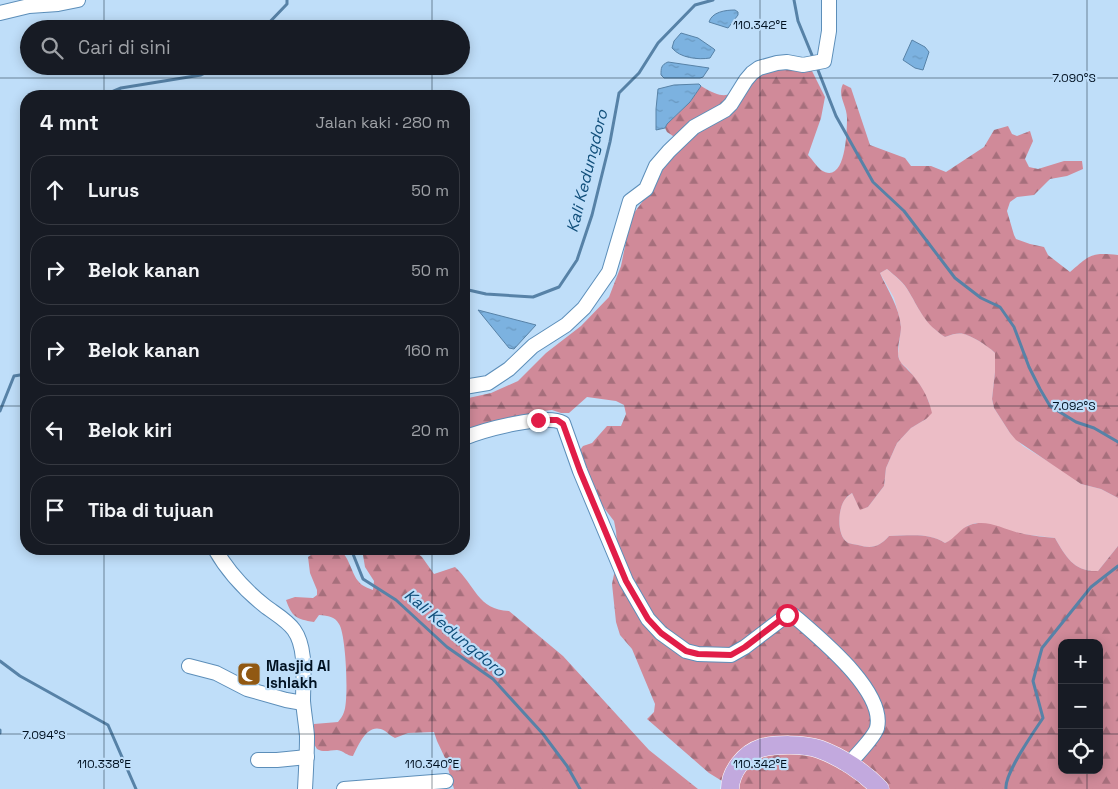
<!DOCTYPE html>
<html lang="id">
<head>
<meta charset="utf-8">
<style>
	:root { --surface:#171b24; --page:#242831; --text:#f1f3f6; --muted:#9ea1a6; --line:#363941 }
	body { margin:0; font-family:"Space Grotesk",sans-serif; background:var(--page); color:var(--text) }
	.controls { position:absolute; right:15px; bottom:15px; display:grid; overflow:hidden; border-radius:10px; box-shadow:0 2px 12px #0003 }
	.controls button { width:45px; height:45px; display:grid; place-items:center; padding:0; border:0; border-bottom:1px solid var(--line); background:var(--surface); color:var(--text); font:25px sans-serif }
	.stop { position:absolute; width:15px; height:15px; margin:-11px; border:4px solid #e11d48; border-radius:50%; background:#fff }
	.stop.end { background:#e11d48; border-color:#fff; box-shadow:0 1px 5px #0008 }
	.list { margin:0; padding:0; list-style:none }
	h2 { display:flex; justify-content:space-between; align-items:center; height:65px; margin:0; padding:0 20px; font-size:21px }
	h2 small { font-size:16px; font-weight:400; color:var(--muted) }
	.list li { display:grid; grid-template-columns:32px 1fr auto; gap:15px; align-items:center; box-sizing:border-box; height:70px; margin:0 10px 10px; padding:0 10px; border:1px solid var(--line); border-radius:20px }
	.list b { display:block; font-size:19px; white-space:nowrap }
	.list em { font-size:16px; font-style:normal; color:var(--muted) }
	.icon { flex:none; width:28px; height:28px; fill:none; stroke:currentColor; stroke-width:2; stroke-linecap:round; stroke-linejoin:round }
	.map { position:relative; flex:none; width:1118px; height:789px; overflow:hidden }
	.search { position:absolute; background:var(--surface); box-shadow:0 2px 12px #0003; left:20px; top:20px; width:450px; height:55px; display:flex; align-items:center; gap:12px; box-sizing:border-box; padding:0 18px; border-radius:28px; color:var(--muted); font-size:19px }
	.panel { position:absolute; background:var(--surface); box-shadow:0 2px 12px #0003; left:20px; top:90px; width:450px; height:465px; border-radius:20px }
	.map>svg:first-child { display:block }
	.grass { fill:#ecbdc6 }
	.forest { fill:url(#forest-firs); fill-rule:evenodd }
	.water { fill:url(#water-ripples); stroke:#5782a7 }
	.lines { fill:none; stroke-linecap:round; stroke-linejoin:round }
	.stream { stroke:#5782a7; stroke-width:3 }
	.minor-casing { stroke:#5c8eb9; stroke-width:16 }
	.major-casing { stroke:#fff; stroke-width:19 }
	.minor { stroke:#fff; stroke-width:14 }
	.major { stroke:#c2a9de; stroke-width:18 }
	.route { stroke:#e11d48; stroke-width:6 }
	.ticks { fill:none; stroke:#001121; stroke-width:1; stroke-opacity:0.45 }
	.labels { text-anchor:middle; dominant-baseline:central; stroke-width:4.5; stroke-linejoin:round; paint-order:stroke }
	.poi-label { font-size:15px; font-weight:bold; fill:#001121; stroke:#bfdef9; text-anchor:start }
	.water-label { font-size:16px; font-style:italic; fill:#104e7a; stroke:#bfdef9 }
	.ticks-label { font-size:12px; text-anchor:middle; fill:#001121; stroke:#bfdef9; stroke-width:4.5; stroke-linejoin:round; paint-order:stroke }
</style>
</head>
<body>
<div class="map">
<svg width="1118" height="789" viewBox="0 0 1118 789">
	<defs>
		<pattern id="forest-firs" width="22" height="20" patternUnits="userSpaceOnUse" patternTransform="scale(1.25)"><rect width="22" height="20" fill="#d08a99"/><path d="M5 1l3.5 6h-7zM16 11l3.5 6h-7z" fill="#a66f7c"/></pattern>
		<pattern id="water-ripples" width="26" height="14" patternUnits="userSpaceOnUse" patternTransform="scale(1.25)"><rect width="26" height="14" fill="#7cb2e0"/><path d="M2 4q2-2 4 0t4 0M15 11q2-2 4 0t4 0" fill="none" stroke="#6998c0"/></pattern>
	</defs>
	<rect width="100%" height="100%" fill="#bfdef9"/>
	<path class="grass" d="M887 269C895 276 904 283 909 292 920 311 926 324 945 337 962 331 964 333 979 341 986 345 990 348 995 353V372L992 399 994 408 1010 433 1023 446 1067 473 1081 484 1101 489 1118 498V546L1098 571C1074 572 1066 557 1055 538L1022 534 976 523 967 526 953 540 945 543C928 532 908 536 889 536 879 547 872 549 858 545 855 544 849 544 847 542 836 535 838 505 846 498 848 496 850 495 852 493L860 509 868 507 884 486 886 468 897 443 911 428 926 419 929 402 920 385 908 369 900 362 898 354 901 327 899 316 894 298 880 273Z"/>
	<g class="forest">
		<path d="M788 69 812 71 825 97 821 118 808 155C812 159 816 166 821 170 846 186 847 131 847 118 847 105 837 96 843 84L851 88 870 145 905 158 911 166H931L946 172 984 147 994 130 1008 126 1012 134 1017 136 1030 131 1033 141 1025 159 1029 167 1038 169 1064 161H1082L1083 169 1067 176 1050 179 1034 195 1017 197 1010 202 1007 211 1014 235 1016 239 1030 244 1044 247 1048 255 1070 272C1090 255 1091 252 1118 255V498L1101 489 1081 484 1016 440 1010 433 994 408 992 399 995 372V353C990 348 985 345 979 341 964 333 961 331 945 337 924 323 921 312 909 292 904 282 895 276 887 269L880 273C888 291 899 306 901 327 901 337 895 352 900 361 902 365 906 367 908 370 920 382 928 396 932 413L926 419 911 428 897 443 886 468 884 486 868 507 860 510 852 493C850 495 847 496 846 498 838 506 836 535 847 542 849 544 855 544 858 545 872 549 879 547 889 536 908 536 928 532 945 543 955 539 960 528 970 525 988 518 1006 531 1024 534 1034 536 1045 537 1055 538 1066 557 1074 572 1098 571L1118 546V789H735L709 773 647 719 654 712 655 704 632 649 620 635 616 622 612 584 618 555 616 531 614 521 601 504 580 454V450L583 446 592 443 607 426H621L626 414 624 405 616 401 587 397 569 413H561L552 410 543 411 521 420 464 435V399L491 393 518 381 546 353 581 326 609 297 621 266 631 217 657 182 663 169 685 144 667 132 665 128 667 124 690 102 701 86C729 103 730 94 754 78 764 71 776 70 788 69ZM1062 643H1099V770H1062Z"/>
		<path d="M320 549C325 549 332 547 337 549 349 553 351 574 359 582 362 586 368 588 373 590L374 581 365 567 362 549H412L422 557 434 574 455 567C475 585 478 610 509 611L563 656 649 750 698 789H454L445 758 437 741 434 732 408 733 395 738C391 736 389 734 385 731 368 721 359 744 353 756 347 756 344 751 337 750 330 750 324 753 317 749L314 744V724L338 722C340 719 343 716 344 712 349 700 346 634 339 624 334 616 329 616 319 615L314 622C296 619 292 617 286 600L295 597 313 598 317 595V590L310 573 308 557Z"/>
	</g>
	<g class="water">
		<path d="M735 10 738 12V15L728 28 709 22C712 12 725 10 735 10Z"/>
		<path d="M681 33 698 38 714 49 715 50 710 58C698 60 680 58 672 48L674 41Z"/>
		<polygon points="912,40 925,47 929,52 923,70 915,68 903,60"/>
		<path d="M668 62 709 68 703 77 700 78H664L661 75C661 68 661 65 668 62Z"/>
		<polygon points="699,84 701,86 690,102 667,124 665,128 656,130 656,109 658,89 674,85"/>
		<polygon points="478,310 536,325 514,349 509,348"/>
	</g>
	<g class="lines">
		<g class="stream">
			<polyline points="794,0 798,21 814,60"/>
			<polyline points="263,29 287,4 287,0"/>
			<polyline points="816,65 836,116 873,182 904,211 955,278 981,298 1000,307 1014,327 1029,367 1040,389 1050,406 1076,422 1094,428 1118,442"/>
			<polyline points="102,96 121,88 201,75 219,66"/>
			<polyline points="464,289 486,294 533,297 559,287 577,260 592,215 610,142 619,93 639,73 658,43 695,5 713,0"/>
			<polyline points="0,411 14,376 26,374"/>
			<polyline points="351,549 363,579 396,600 447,647 493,679 543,734 567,766 580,789"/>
			<polyline points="0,661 20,676 108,725 136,789"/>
			<polyline points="0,730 0,733"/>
			<path d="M1006 789C1004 774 1033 733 1043 718L1033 681 1042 648 1091 587 1118 566"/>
		</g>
		<g class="minor-casing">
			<g id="minor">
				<polyline points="0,13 29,6 58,4 78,0"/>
				<polyline points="464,387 488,383 509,369 533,346 566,325 584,308 609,272 630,201 646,189 656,166 669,151 694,127 725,110 731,104 746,80 752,73 759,68 777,63 787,62 803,65 824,61 829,31 829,0"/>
				<path d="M464 438C484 430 545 413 563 423L580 471 626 581 648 619 661 633 686 651 698 654 731 655 745 647 787 615H793C818 637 886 691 877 728 874 738 856 755 849 764"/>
				<path d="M215 549C228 572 245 590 265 606 274 613 287 620 294 630 307 648 303 680 303 701 304 713 306 724 307 736 307 754 306 771 305 789"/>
				<polyline points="189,666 216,673 247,689 286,700 303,703"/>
				<polyline points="258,760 277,760 307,757"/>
				<polyline points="344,789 446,781"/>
			</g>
		</g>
		<g class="major-casing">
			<path id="major" d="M730 789C730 772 745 753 761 748 776 744 804 744 819 749 841 757 864 772 880 789"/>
		</g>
		<use href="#minor" class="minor"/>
		<use href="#major" class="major"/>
	</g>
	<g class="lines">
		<polyline class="route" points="538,420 557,420 563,424 580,471 626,581 648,619 661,633 686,651 698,654 731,655 745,647 787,615"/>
	</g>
	<path class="ticks" d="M104 0V29M432 0V29M760 0V789M1087 0V643M104 66V96M432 66V96M0 78H1118M0 406H26M464 406H1118M104 549V789M432 549V789M0 734H1062M1099 734H1118M1087 770V789"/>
	<defs>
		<g id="mosque-square" transform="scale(1.25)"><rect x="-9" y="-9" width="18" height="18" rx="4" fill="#915913" stroke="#bfdef9"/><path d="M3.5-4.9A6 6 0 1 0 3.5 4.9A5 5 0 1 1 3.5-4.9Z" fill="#fff"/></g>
	</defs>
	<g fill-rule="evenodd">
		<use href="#mosque-square" x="249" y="674"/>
	</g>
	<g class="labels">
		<g class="poi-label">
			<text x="266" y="665">Masjid Al<tspan x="266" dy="17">Ishlakh</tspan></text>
		</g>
		<g class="water-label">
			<text transform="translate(587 171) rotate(-76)">Kali Kedungdoro</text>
			<text transform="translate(455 633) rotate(40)">Kali Kedungdoro</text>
		</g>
	</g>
	<g class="ticks-label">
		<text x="760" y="29">110.342°E</text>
		<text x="1074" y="82">7.090°S</text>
		<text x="1074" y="410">7.092°S</text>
		<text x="44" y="739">7.094°S</text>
		<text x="104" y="768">110.338°E</text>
		<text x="432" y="768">110.340°E</text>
		<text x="760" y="768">110.342°E</text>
	</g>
</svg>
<div class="controls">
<button>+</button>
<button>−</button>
<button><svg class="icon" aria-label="locate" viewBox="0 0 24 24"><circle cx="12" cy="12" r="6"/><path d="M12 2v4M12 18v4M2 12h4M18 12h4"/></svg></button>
</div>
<div class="stop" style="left:787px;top:615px"></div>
<div class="stop end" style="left:538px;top:420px"></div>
<div class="search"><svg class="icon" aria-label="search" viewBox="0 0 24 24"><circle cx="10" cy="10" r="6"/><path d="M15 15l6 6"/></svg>Cari di sini</div>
<section class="panel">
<h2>4 mnt<small>Jalan kaki · 280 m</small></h2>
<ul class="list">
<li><svg class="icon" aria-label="ahead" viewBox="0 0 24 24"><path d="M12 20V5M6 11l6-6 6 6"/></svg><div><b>Lurus</b></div><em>50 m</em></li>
<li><svg class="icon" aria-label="right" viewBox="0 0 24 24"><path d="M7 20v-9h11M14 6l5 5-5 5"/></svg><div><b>Belok kanan</b></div><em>50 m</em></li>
<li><svg class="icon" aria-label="right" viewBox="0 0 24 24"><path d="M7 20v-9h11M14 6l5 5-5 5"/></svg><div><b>Belok kanan</b></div><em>160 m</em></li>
<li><svg class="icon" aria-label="left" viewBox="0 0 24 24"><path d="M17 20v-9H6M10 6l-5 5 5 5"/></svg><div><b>Belok kiri</b></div><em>20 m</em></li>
<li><svg class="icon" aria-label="arrive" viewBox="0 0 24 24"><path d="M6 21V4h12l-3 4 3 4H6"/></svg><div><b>Tiba di tujuan</b></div></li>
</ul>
</section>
</div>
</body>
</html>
